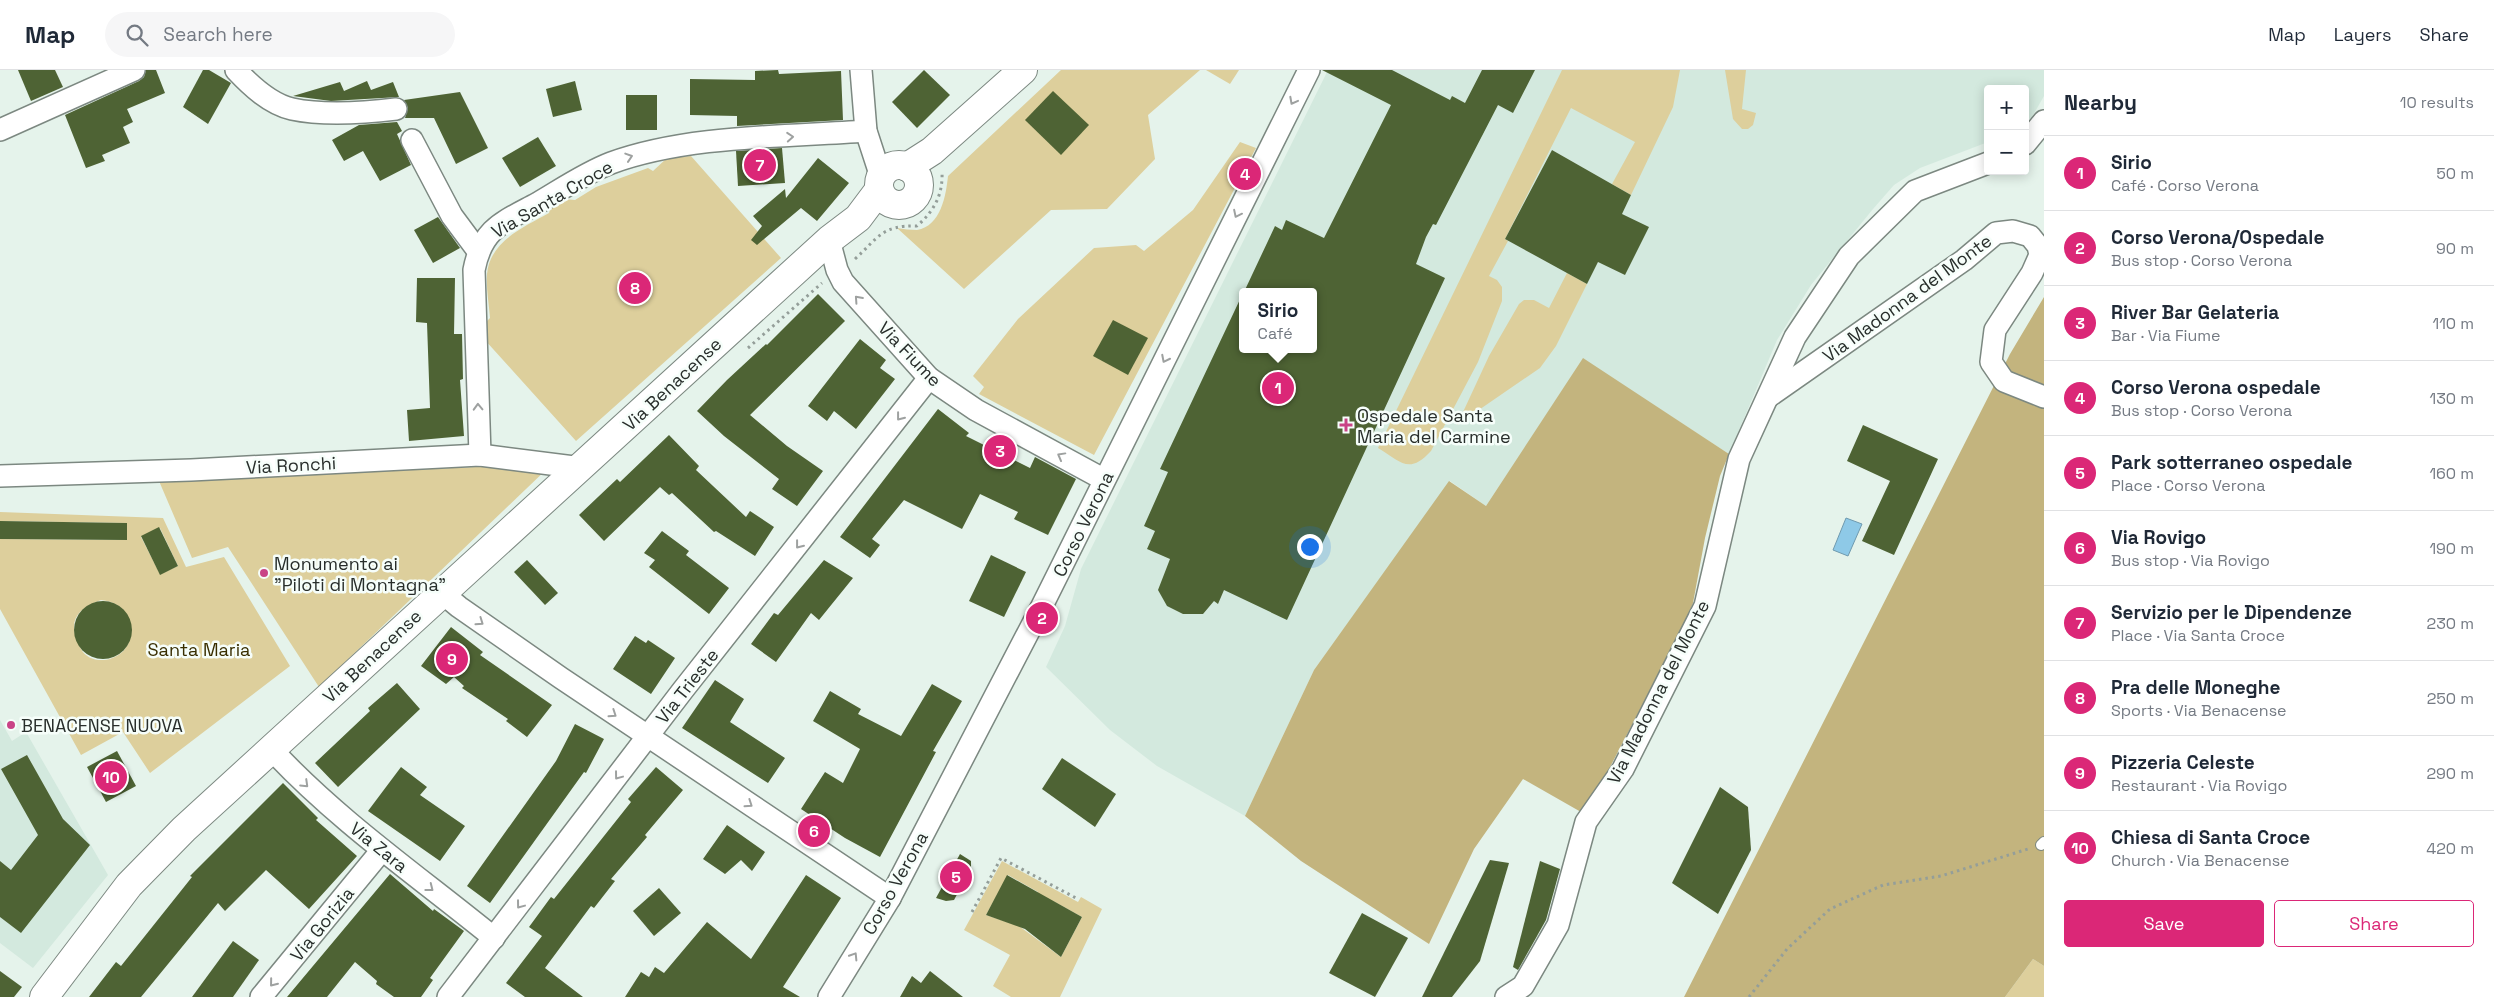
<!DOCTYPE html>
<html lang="en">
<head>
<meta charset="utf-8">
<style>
	:root { --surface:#fff; --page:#f6f6f7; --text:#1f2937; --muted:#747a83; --line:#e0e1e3; --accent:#db2777 }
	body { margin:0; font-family:"Space Grotesk",sans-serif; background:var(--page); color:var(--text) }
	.controls { position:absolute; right:15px; top:15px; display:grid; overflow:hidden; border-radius:5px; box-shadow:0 2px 12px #0003 }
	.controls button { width:45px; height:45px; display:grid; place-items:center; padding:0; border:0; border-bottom:1px solid var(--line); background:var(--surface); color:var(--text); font:25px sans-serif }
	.you { position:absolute; left:1309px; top:476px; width:18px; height:18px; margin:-12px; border:4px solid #fff; border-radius:50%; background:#1a73e8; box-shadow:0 0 0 8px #1a73e833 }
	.badge { display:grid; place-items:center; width:32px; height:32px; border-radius:50%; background:var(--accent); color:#fff; font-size:16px; font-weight:700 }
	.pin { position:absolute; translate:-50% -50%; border:2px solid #fff; box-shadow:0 1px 5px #0006 }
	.popup { position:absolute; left:1239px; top:218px; width:78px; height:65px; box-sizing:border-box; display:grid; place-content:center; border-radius:5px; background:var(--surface); filter:drop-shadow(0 1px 4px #0005); font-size:16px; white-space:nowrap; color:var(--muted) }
	.popup b { font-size:19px; color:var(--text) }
	.popup::after { content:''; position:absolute; left:50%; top:100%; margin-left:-10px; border:10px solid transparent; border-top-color:var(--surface) }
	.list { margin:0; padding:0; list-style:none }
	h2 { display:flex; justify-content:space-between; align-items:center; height:65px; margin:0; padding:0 20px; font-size:21px }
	h2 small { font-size:16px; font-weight:400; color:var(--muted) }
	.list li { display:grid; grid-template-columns:32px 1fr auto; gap:15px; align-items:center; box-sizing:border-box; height:75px; padding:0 20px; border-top:1px solid var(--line) }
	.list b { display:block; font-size:19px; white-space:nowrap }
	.list p { margin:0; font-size:16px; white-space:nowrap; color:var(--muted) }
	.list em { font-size:16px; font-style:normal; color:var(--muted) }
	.actions { display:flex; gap:10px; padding:15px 20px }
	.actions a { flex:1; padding:11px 0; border:1px solid var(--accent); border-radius:5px; text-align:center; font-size:18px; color:var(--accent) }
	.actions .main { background:var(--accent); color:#fff }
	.icon { flex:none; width:28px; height:28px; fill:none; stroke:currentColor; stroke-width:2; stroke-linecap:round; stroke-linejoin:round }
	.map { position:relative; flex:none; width:2044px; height:927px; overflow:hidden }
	header { display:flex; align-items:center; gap:30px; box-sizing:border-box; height:70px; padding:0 25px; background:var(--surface); border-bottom:1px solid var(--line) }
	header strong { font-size:24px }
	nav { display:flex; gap:28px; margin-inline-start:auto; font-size:18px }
	.search { width:350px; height:45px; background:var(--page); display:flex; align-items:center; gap:12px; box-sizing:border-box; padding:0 18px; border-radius:28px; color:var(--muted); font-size:19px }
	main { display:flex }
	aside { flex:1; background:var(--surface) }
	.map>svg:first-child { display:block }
	.built { fill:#d3e9de; fill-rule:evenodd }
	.green { fill:#ddcf9c; fill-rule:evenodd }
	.forest { fill:#c3b47e }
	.water { fill:#8ec9e7; stroke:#6f9aaf }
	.building { fill:#4e6334 }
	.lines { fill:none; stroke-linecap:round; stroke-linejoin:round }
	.service-casing { stroke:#7c8881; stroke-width:12 }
	.minor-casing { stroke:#7c8881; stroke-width:24 }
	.secondary-casing { stroke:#7c8881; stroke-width:30 }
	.path { stroke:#949e99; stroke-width:3; stroke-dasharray:2.5 4; stroke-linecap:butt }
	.service { stroke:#fff; stroke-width:10 }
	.minor { stroke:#fff; stroke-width:21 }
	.secondary { stroke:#fff; stroke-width:28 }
	.oneway { stroke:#9ea1a0 }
	.poi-dot { fill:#c94386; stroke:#f6fefa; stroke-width:2 }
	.labels { text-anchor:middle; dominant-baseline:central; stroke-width:5; stroke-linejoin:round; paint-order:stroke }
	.street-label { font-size:18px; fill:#282e2b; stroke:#f6fefa }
	.poi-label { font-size:18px; fill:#282e2b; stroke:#f6fefa; text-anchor:start }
	.park-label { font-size:18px; fill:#392e00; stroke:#f6fefa }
</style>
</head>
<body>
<header>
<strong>Map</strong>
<div class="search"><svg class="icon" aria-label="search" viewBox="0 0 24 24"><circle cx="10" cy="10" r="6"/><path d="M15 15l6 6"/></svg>Search here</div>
<nav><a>Map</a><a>Layers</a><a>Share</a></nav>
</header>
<main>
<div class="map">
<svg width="2044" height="927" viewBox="0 0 2044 927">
	<rect width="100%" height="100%" fill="#e5f3eb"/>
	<g class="built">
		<path d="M1328 0H2044V26L2032 47 2025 52V19H1988V72L1920 98 1894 115 1873 139 1811 215 1777 270 1729 384 1583 289 1486 436 1450 411 1314 600 1245 746 1157 696 1110 660 1046 597 1065 556 1081 499ZM1552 80 1631 125 1587 214 1505 169ZM1243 222H1313V279H1243Z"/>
		<polygon points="0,650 12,671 26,662 108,805 33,898 0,873"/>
	</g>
	<g class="green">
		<path d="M1061 0H1200L1148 45 1155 89 1107 139 1051 140 964 219 897 158C903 159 911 160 917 160 941 156 946 125 948 106Z"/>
		<polygon points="1206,0 1239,0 1230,14"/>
		<path d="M1562 0H1680L1673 37 1631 125 1612 114 1635 72 1571 38 1505 169 1508 171 1489 206 1497 210 1502 217V231L1478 292 1431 381C1409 405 1401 392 1378 378Z"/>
		<polygon points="1725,0 1746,0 1742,39 1756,43 1753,55 1748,59 1742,59 1733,49"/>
		<polygon points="1240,72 1256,78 1094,385 979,324 984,317 973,306 1018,249 1094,178 1136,175 1144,181 1193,140"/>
		<path d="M691 86 781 188 576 371 484 269V254L490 248C489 234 486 218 487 204 490 171 524 157 549 143L551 136 564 129 575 130 596 117 648 98 653 101 667 88Z"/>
		<polygon points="1567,203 1587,214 1556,276 1540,298 1457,355 1489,286 1519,234 1524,230 1534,230 1549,238"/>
		<polygon points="522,395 550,396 319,617 228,477 192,488 159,411"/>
		<path d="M0 442 163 448 186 497 224 487 290 596 150 703 123 662 81 685 0 539V469L127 470V453L0 451ZM160 458 178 496 160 504 141 467ZM101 530C114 532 122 535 127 548 144 586 94 603 81 579 67 553 74 540 101 530Z"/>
		<path d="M1002 791 1078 832 1081 827 1102 839 1060 927H1011L993 916 1010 885 964 860ZM1008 805 1038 822 1033 831H1053L1082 847 1061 887 1019 856 986 845Z"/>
		<polygon points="2033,889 2044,896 2044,927 2005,927"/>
	</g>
	<g class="forest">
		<polygon points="2044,227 2044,896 2033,889 2005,927 1684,927 2010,284"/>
		<polygon points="1583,288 1729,384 1720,406 1705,468 1693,533 1681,561 1597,722 1581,742 1523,709 1474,779 1429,874 1301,791 1245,746 1314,600 1449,411 1486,436"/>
	</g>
	<polygon class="water" points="1846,448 1862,454 1848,486 1833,480"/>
	<g class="building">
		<polygon points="18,0 55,0 63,17 31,31"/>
		<polygon points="146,0 156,0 165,23 127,39 133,52 123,57 130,73 102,85 105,91 86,98 65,45 139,11 144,7"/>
		<polygon points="203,0 209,0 231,13 208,54 183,37"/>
		<polygon points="778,0 779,4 841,1 843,50 737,56 737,46 690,45 690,9 755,10 755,1"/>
		<polygon points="924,0 950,25 917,58 892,32"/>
		<polygon points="1322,0 1392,0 1450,30 1452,26 1465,33 1482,0 1535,0 1513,43 1498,35 1436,155 1433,154 1426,167 1416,194 1445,208 1287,550 1224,520 1218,534 1214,531 1203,544 1183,544 1167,536 1158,520 1170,489 1147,479 1155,461 1144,456 1168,402 1160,399 1243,223 1243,279 1313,279 1313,222 1244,222 1275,156 1282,160 1286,150 1324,168 1391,35"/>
		<polygon points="367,11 371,20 393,12 399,27 331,31 293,26 340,12 344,21"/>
		<polygon points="575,11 582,40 553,47 546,19"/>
		<polygon points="1053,21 1089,55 1061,85 1025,50"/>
		<polygon points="460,22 488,78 456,94 434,48 405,48 408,38 404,30"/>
		<rect x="626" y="25" width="31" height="35"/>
		<polygon points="397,52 402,61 397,64 411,95 380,111 363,81 344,91 332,70 359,55"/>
		<polygon points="538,67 556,96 520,117 502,88"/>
		<polygon points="782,78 785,113 738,116 736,81"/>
		<polygon points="1552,80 1631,125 1622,144 1649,157 1625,205 1598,192 1587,214 1505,169"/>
		<polygon points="818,88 849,113 817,151 801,138 757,175 751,170 762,156 753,146 785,119 786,128"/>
		<polygon points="438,147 460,178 433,193 414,160"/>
		<polygon points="417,208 455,208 454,264 462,264 463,309 460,310 464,366 409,371 407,340 430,338 427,253 416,252"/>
		<polygon points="818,224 845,251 750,345 787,376 823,401 797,436 772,419 779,409 724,366 697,341 727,310 766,274 767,275"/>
		<polygon points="1113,250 1148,268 1128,305 1093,286"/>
		<polygon points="860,269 886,290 880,298 895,309 856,359 834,341 827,351 808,336"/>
		<polygon points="938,339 969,363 966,366 1030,398 1035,387 1076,409 1048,465 1014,449 1018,442 980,424 962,459 904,430 872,469 880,475 870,488 840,467"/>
		<polygon points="1863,355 1938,389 1894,485 1862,471 1890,411 1847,391"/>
		<polygon points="669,365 699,396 696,400 746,447 750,441 774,457 755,486 716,461 714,462 672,423 669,425 660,417 604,471 579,445 617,409 620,412"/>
		<polygon points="0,451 127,453 127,470 0,469"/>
		<polygon points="159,457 178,496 160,505 141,466"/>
		<polygon points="662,461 689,481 686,485 729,518 709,544 649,497 655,490 644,483"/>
		<polygon points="991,485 1026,502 1004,547 969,531"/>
		<polygon points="527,490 558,523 545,535 514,502"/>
		<polygon points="824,490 853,508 819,550 811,543 776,592 751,574 774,543 778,545"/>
		<circle cx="103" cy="560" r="29"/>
		<polygon points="451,557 483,582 480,585 552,635 527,667 506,651 508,649 462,618 464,616 454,607 446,614 421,596"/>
		<polygon points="635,566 646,573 648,570 675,588 651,624 613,599"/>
		<polygon points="715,610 744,629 730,652 785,688 768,713 682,658"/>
		<polygon points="397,613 420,639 338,717 315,693 370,641 368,638"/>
		<polygon points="932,614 962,631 933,681 936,682 880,787 845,768 801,739 825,702 843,713 860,679 813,651 830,621 861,639 858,644 901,666"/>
		<polygon points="575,654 604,669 586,703 584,702 490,833 467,816 556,691"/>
		<polygon points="117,681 136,716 106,732 87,697"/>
		<polygon points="27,685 63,749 90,775 21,863 0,847 0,791 11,800 38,765 1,699"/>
		<polygon points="1062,688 1116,724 1095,757 1042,719"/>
		<polygon points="401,697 427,717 420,725 465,756 440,791 368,741"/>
		<polygon points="656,697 683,720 645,765 647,767 611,809 615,811 594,838 591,836 545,898 583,927 525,927 506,913 542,866 529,857 551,827 554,829 631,732 628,729"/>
		<polygon points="283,713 318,748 316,750 357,786 309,839 266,800 225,841 218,833 141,927 89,927 116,892 121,896 192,807 190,806"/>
		<polygon points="1720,717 1748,737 1751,780 1718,844 1672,813"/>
		<polygon points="727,755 765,782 752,801 741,790 725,804 703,789"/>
		<polygon points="960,784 971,791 971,798 954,830 946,831 936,828"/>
		<polygon points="1490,790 1509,793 1480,891 1452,927 1422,927"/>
		<polygon points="1540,791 1560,799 1546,850 1518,900 1513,897"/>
		<polygon points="390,804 433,841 434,839 464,861 430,908 433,910 421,927 394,927 376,914 377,911 355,892 327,927 287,927"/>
		<polygon points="806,805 841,828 783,917 800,927 625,927 641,902 649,907 655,897 664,903 707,852 751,889"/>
		<polygon points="1007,805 1082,847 1061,887 1025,859 986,845"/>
		<polygon points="659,818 681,843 654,866 633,841"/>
		<polygon points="1362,843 1408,868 1375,927 1329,903"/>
		<polygon points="233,871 259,890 233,927 192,927"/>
		<polygon points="0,901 22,917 14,927 0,927"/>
		<polygon points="930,901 963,927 900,927 912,906 921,913"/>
	</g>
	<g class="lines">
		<g class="service-casing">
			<polyline id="service" points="2041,775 2044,772"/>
		</g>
		<g class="minor-casing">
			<g id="minor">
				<path d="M236 0C251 16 270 34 292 39 325 46 363 43 396 39"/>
				<polyline points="861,0 866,61 881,107"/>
				<polyline points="0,60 134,0"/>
				<polyline points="412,70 452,146 478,181"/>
				<polyline points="2025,74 2044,51"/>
				<polyline points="829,170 837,200 843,212 929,308 976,340 1103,409"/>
				<polyline points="1768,327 1964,190 1996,163 2013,161 2030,166 2038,176 2040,185 2032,203 1995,260 1991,292 2004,311 2044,327"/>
				<path d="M480 385 474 200C482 158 503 152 538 133 562 119 585 103 611 93 688 65 785 67 866 61"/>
				<polyline points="0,406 191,400 480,385 582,398"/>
				<polyline points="441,522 459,537 561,608 890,828"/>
				<path d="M271 679C338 751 418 806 494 868"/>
				<polyline points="261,927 382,780"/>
				<polyline points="448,927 683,620 929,308"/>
				<polyline points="829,927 890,828 1042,536 1309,0"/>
				<polyline points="1506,927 1523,916 1558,855 1586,752 1623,699 1705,536 1739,389 1795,267 1849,186 1915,121 1988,93"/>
			</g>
		</g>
		<g class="secondary-casing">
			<g id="secondary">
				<circle cx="899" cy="115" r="20"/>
				<polyline points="907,97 932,81 1023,0"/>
				<polyline points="44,927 129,815 184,759 829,170 858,148 879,120"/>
			</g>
		</g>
		<g class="path">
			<path d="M855 189C879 167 882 155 917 156 934 141 943 125 942 102"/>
			<polyline points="748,278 822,213"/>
			<polyline points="972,842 1001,788 1076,828"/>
			<polyline points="1749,927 1787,879 1830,839 1883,815 1941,806 2028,779"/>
		</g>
		<use href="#service" class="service"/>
		<use href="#minor" class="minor"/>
		<use href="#secondary" class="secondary"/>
	</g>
	<defs><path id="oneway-chevron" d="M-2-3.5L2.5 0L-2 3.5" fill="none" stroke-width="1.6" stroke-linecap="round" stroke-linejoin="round" transform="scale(1.25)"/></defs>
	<g class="oneway">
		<use href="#oneway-chevron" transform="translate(1293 31) rotate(118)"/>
		<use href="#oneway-chevron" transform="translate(790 67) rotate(-4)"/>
		<use href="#oneway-chevron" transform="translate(629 87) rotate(-18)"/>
		<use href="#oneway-chevron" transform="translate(1237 144) rotate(116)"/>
		<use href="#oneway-chevron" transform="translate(858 229) rotate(-132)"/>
		<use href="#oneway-chevron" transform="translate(1165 289) rotate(117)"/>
		<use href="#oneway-chevron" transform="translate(478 337) rotate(-92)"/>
		<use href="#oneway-chevron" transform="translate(900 347) rotate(128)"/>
		<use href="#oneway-chevron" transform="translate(1061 386) rotate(-151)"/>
		<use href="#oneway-chevron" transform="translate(799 475) rotate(128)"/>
		<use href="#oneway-chevron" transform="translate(480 552) rotate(35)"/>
		<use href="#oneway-chevron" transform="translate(613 644) rotate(34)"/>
		<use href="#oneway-chevron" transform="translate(618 706) rotate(127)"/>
		<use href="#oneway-chevron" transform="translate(305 714) rotate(44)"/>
		<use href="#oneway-chevron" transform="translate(749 734) rotate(34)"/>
		<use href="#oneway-chevron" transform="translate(430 818) rotate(38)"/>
		<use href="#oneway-chevron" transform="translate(520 835) rotate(127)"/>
		<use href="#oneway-chevron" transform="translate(854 886) rotate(-58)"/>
		<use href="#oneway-chevron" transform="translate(273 913) rotate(129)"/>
	</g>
	<g class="poi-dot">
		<path d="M1343.5 347.5h5v5h5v5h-5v5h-5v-5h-5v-5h5z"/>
		<circle cx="264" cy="503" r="5"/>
		<circle cx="11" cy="655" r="5"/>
	</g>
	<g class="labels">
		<g class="street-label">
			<text transform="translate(552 129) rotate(-30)">Via Santa Croce</text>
			<text transform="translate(1907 228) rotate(-36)">Via Madonna del Monte</text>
			<text transform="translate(910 284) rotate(46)">Via Fiume</text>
			<text transform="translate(672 314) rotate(-43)">Via Benacense</text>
			<text transform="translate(291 395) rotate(-3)">Via Ronchi</text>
			<text transform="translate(1083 454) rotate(-64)">Corso Verona</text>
			<text transform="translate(372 586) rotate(-43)">Via Benacense</text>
			<text transform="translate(687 616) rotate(-52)">Via Trieste</text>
			<text transform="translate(1658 622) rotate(-63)">Via Madonna del Monte</text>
			<text transform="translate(379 777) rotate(39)">Via Zara</text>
			<text transform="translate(895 813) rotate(-61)">Corso Verona</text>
			<text transform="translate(322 854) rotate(-51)">Via Gorizia</text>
		</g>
		<g class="poi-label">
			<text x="1357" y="345">Ospedale Santa<tspan x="1357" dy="21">Maria del Carmine</tspan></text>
			<text x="274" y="493">Monumento ai<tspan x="274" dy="21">"Piloti di Montagna"</tspan></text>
			<text x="21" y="655">BENACENSE NUOVA</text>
		</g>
		<g class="park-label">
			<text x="199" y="579">Santa Maria</text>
		</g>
	</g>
</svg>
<div class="controls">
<button>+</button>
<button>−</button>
</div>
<div class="you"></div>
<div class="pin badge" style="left:1278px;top:318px">1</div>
<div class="popup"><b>Sirio</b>Café</div>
<div class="pin badge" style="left:1042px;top:548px">2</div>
<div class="pin badge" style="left:1000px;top:381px">3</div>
<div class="pin badge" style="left:1245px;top:104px">4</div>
<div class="pin badge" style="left:956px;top:807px">5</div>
<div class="pin badge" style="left:814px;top:761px">6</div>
<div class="pin badge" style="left:760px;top:95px">7</div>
<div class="pin badge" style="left:635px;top:218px">8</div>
<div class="pin badge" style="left:452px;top:589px">9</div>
<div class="pin badge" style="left:111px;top:707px">10</div>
</div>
<aside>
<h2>Nearby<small>10 results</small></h2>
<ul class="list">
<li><span class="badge">1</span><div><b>Sirio</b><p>Café · Corso Verona</p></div><em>50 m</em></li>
<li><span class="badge">2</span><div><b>Corso Verona/Ospedale</b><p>Bus stop · Corso Verona</p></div><em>90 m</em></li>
<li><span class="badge">3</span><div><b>River Bar Gelateria</b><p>Bar · Via Fiume</p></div><em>110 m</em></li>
<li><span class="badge">4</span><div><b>Corso Verona ospedale</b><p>Bus stop · Corso Verona</p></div><em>130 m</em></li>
<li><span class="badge">5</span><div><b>Park sotterraneo ospedale</b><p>Place · Corso Verona</p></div><em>160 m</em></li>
<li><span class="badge">6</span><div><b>Via Rovigo</b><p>Bus stop · Via Rovigo</p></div><em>190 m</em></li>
<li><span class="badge">7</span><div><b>Servizio per le Dipendenze</b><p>Place · Via Santa Croce</p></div><em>230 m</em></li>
<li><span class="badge">8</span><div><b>Pra delle Moneghe</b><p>Sports · Via Benacense</p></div><em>250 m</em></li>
<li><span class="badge">9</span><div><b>Pizzeria Celeste</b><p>Restaurant · Via Rovigo</p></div><em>290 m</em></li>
<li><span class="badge">10</span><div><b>Chiesa di Santa Croce</b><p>Church · Via Benacense</p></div><em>420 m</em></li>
</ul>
<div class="actions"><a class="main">Save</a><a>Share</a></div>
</aside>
</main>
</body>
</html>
